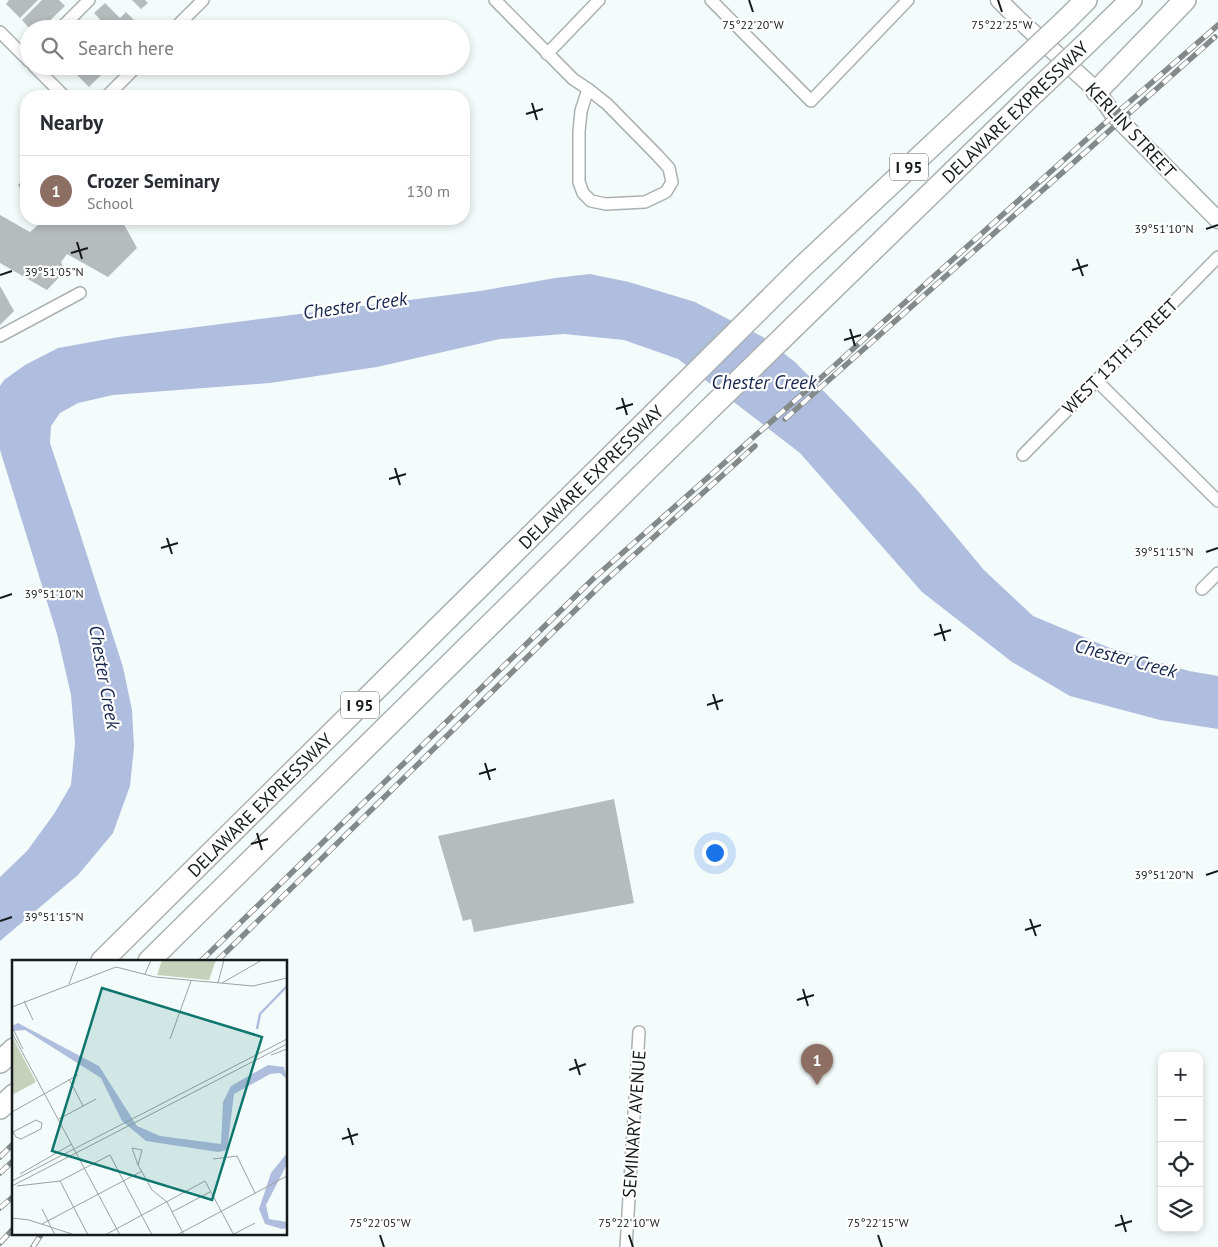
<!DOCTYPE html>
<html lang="en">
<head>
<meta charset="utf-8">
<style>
	:root { --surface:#fff; --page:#f7f7f7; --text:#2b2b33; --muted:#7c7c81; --line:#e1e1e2; --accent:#a91343 }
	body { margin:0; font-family:"PT Sans",sans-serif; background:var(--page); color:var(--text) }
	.controls { position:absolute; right:15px; bottom:15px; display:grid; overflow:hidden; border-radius:10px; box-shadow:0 2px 8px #0003 }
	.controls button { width:45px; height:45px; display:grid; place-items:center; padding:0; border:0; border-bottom:1px solid var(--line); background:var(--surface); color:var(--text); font:25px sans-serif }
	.you { position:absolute; left:714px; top:852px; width:18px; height:18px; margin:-12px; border:4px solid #fff; border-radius:50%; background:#1a73e8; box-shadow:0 0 0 8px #1a73e833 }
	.badge { display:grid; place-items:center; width:32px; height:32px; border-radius:50%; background:var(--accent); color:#fff; font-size:16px; font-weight:700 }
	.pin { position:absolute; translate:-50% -41px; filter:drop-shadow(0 1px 2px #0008) }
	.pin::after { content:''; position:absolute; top:26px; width:18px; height:15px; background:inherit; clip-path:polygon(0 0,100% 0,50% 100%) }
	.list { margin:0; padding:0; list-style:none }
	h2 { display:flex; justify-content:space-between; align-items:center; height:65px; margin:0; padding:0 20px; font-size:21px }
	h2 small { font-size:16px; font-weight:400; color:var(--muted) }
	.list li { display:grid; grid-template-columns:32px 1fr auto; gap:15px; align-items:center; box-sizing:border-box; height:70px; padding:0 20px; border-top:1px solid var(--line) }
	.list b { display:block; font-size:19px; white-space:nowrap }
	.list p { margin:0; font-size:16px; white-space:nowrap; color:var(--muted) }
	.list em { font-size:16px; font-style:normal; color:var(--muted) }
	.icon { flex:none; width:28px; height:28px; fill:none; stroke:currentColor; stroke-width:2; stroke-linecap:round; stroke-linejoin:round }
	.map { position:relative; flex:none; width:1218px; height:1247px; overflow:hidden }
	.search { position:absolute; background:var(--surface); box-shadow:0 2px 8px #0003; left:20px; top:20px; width:450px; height:55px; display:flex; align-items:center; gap:12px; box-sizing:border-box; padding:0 18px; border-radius:28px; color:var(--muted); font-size:19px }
	.panel { position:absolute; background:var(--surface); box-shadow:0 2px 8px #0003; left:20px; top:90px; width:450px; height:135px; border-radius:20px }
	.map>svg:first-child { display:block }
	.water { fill:#afbede }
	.building { fill:#b6bbbe }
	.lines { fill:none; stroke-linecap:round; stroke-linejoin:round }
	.minor-casing { stroke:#abb1b1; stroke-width:14 }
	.secondary-casing { stroke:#abb1b1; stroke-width:19 }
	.motorway-casing { stroke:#abb1b1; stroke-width:24 }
	.minor { stroke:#fff; stroke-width:11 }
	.secondary { stroke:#fff; stroke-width:16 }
	.motorway { stroke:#fff; stroke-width:21 }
	.rail-casing { stroke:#848989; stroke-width:5.5 }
	.rail { stroke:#fff; stroke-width:4; stroke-dasharray:11; stroke-linecap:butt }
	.motorway-bridge-casing { stroke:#abb1b1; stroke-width:24; stroke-linecap:butt }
	.motorway-bridge { stroke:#fff; stroke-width:21 }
	.ticks { fill:none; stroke:#181b1b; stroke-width:2 }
	.labels { text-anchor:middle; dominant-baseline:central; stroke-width:4.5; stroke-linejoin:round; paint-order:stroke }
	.shield { fill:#fff; stroke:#5d5f5f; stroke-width:1 }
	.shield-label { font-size:16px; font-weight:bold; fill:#181b1b }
	.street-label { font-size:18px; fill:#181b1b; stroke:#fff }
	.water-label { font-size:19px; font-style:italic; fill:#172650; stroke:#fff }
	.inset-river { fill:none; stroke:#afbede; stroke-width:2.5 }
	.inset-road { fill:none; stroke:#9ca1a1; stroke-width:1 }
	.view { fill:#0f766e; fill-opacity:0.15; stroke:#0f766e; stroke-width:2.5 }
	.inset-edge { fill:none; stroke:#181b1b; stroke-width:2.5 }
	.ticks-label { font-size:12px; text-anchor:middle; fill:#181b1b; stroke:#fff; stroke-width:4.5; stroke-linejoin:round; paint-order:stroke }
</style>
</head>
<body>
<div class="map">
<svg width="1218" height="1247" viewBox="0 0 1218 1247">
	<rect width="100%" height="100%" fill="#f4fbfb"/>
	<polygon class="water" points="590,274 629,282 695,302 763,337 795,362 852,420 918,491 984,570 1033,616 1110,648 1189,671 1218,676 1218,729 1160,720 1070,696 1012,662 922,592 800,453 678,359 624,340 564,334 500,339 377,367 270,383 113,395 78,403 60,413 51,426 50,443 77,524 123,667 132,710 134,747 130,786 113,833 78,875 0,941 0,877 27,851 54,814 71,785 75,743 71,695 57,634 0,450 0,386 4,380 25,365 58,348 119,337 480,291 555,278"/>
	<g class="building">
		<polygon points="9,0 38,0 20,18 6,4"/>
		<polygon points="42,0 59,0 65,6 41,29 30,29 22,20"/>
		<polygon points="132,0 145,0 148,3 141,9"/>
		<polygon points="105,3 120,18 126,12 135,21 129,28 130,29 109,29 94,13"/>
		<polygon points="82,66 110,66 89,87 75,73"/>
		<polygon points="26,176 26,200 18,185"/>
		<polygon points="0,215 30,232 39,224 36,219 121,219 137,248 108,277 67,254 61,262 65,271 47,290 0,263"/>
		<polygon points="0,286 14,311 0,325"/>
		<polygon points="614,799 634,903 474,932 471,919 463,921 438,836"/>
	</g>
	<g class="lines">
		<g class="minor-casing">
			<g id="minor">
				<polyline points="495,0 573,79 588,89 607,104 657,155 669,168 672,182 666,192 645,202 606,204 591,201 583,193 579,182 579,132 581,111 588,89"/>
				<polyline points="711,0 811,101 908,0"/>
				<polyline points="60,29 89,0"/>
				<polyline points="174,29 203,0"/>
				<polyline points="0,32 29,61"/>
				<polyline points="547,54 599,0"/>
				<polyline points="34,66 64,96"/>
				<polyline points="107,96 137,66"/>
				<polyline points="0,336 80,293"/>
				<polyline points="1096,380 1218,501"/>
				<polyline points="1023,455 1218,257"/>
				<polyline points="1202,589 1218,573"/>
				<polyline points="626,1247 639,1032"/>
			</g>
		</g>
		<g class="secondary-casing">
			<polyline id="secondary" points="999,0 1017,18 1097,91 1113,114 1218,220"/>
		</g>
		<g class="motorway-casing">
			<g id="motorway">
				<polyline points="1066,20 1086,0"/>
				<polyline points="1089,41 1131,0"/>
				<polyline points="1097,91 1185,0"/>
				<path id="s1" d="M102 961 802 267 1017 66"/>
				<polyline points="149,961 649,468 1034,93"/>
				<polyline points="0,1062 14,1049"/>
				<polyline points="0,1108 14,1095"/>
			</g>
		</g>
		<use href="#minor" class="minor"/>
		<use href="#secondary" class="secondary"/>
		<use href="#motorway" class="motorway"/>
		<g class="rail-casing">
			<g id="rail">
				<polyline points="785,419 1215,37"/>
				<polyline points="201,961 594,578 824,375 1097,130 1218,25"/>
				<polyline points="217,961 603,583 755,446"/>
				<polyline points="0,1157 14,1143"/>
				<polyline points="0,1173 14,1160"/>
				<polyline points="0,1208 14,1196"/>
				<polyline points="0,1243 14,1228"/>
				<polyline points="33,1247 42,1233"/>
			</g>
		</g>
		<use href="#rail" class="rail"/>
		<g class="motorway-bridge-casing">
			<g id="motorway-bridge">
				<polyline points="1017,66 1066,20"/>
				<polyline points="1034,93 1089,41"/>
			</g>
		</g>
		<use href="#motorway-bridge" class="motorway-bridge"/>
	</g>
	<path class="ticks" d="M749 0 753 12M998 0 1002 12M532 103 537 120M526 114 543 109M1206 229 1218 225M77 242 82 259M71 253 88 248M1077 259 1083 276M1072 270 1088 265M0 275 12 271M850 329 855 346M844 340 861 335M622 398 627 415M616 409 633 404M395 468 400 485M389 479 406 474M167 538 172 554M161 548 178 543M1206 552 1218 548M0 598 12 594M940 624 945 641M934 635 951 630M713 694 718 710M707 705 723 700M485 763 490 780M479 774 496 769M257 833 262 850M251 844 268 839M1206 875 1218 871M1030 919 1036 936M0 921 12 917M1025 930 1041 925M803 989 808 1006M797 1000 814 995M575 1059 580 1075M569 1070 586 1064M348 1128 353 1145M342 1139 358 1134M1121 1215 1126 1232M1115 1226 1132 1221M380 1235 384 1247M629 1235 633 1247M878 1235 882 1247"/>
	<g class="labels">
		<g class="shield">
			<rect x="890" y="153.5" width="38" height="27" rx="4"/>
			<rect x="341" y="691.5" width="38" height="27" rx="4"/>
		</g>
		<g class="shield-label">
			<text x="909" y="167">I 95</text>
			<text x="360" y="705">I 95</text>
		</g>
		<g class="street-label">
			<text transform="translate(1015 112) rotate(-44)">DELAWARE EXPRESSWAY</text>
			<text transform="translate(1131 130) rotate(47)">KERLIN STREET</text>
			<text transform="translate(1120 356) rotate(-45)">WEST 13TH STREET</text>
			<text stroke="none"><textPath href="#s1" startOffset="688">DELAWARE EXPRESSWAY</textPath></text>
			<text stroke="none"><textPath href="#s1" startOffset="222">DELAWARE EXPRESSWAY</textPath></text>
			<text transform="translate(634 1124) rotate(-86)">SEMINARY AVENUE</text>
		</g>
		<g class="water-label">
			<text transform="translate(355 305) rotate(-8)">Chester Creek</text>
			<text x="764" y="382">Chester Creek</text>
			<text transform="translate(1126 658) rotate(15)">Chester Creek</text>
			<text transform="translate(105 677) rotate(80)">Chester Creek</text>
		</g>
	</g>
	<g transform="translate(12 960)">
		<rect width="275" height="275" fill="#f4fbfb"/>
		<path d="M150 0H204L197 20 145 15ZM0 76 24 122 0 135Z" fill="#c6d0bb"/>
		<path d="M6 63 87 106 125 166 148 176 209 184 211 142 219 126 256 105 272 107 275 119 268 113 258 114 222 134 215 190 206 192 134 181 110 161 89 118 13 70 0 71V66ZM275 193V204L254 245 257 259 275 262V268L270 269 253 264 247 249 259 213Z" fill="#afbede"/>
		<path class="inset-river" d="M245 69 248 54 275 26"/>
		<path class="inset-road" d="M133 14 139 0M206 23 212 0M210 23 250 0M57 24 66 0M12 41 21 60M0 47 104 7 143 17 241 26 275 18M0 67 11 89M0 73 108 275M158 79 179 21M259 95 275 89M57 119 71 146M0 152 66 115M47 159 84 139M0 170 1 172 4 177 9 179 29 169 30 163 24 160 1 172M201 199 225 196 243 233M126 205 120 188 130 190 126 205 140 230 155 242 172 275M8 214 60 184M0 221 275 79M0 226 275 84M5 226 48 221M30 249 43 275M160 252 198 232M0 258 17 260 63 275M30 264 130 211M222 274 243 263M76 275 48 221 98 195 140 275M93 275 193 221 222 275M165 275 275 216"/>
		<path class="view" d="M90 28 250 77 200 240 40 191Z"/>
		<rect width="275" height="275" class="inset-edge"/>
	</g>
	<g class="ticks-label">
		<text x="753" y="29">75°22'20"W</text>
		<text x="1002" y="29">75°22'25"W</text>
		<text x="1164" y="233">39°51'10"N</text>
		<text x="54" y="276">39°51'05"N</text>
		<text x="1164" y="556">39°51'15"N</text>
		<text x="54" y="598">39°51'10"N</text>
		<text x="1164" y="879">39°51'20"N</text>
		<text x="54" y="921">39°51'15"N</text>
		<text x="380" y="1227">75°22'05"W</text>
		<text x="629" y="1227">75°22'10"W</text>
		<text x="878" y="1227">75°22'15"W</text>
	</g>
</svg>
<div class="controls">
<button>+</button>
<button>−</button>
<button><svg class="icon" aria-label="locate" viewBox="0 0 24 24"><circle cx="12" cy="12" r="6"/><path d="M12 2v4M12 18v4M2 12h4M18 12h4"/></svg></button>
<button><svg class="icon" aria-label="layers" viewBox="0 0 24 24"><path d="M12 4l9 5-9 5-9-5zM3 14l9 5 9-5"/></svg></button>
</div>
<div class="you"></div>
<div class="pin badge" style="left:817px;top:1085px;background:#8d6e63">1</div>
<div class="search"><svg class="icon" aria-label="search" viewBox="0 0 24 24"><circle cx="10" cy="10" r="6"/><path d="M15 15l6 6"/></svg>Search here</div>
<section class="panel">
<h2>Nearby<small></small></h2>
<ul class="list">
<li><span class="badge" style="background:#8d6e63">1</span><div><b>Crozer Seminary</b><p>School</p></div><em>130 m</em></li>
</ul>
</section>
</div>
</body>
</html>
